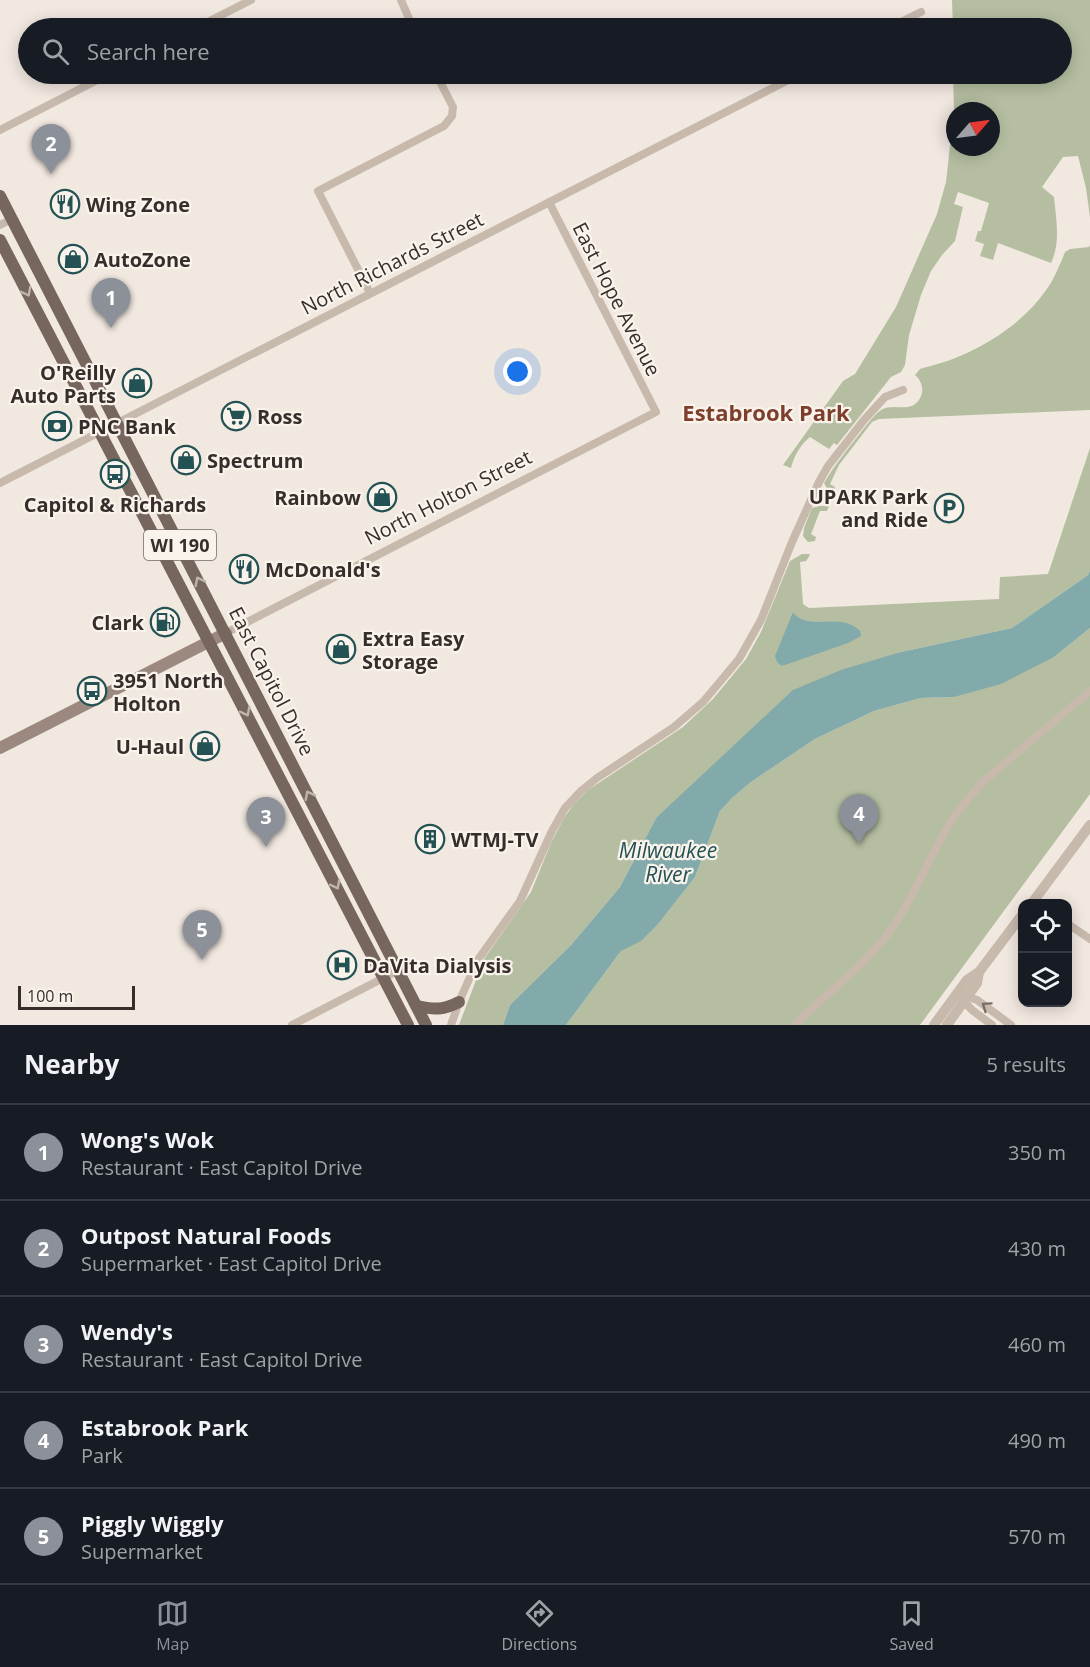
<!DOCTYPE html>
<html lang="en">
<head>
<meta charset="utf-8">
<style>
	:root { --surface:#171b24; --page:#20242c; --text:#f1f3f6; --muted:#9ea1a6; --line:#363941; --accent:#8c9099 }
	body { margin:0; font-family:"Open Sans",sans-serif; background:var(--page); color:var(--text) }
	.controls { position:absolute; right:18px; bottom:18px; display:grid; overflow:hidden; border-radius:12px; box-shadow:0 3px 15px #0003 }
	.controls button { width:54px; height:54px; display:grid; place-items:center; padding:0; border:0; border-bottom:2px solid var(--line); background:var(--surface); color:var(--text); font:30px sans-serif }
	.compass { position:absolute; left:946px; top:102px; width:54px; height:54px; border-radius:50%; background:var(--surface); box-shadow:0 3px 15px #0003; rotate:62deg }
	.scale { position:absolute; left:18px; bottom:15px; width:117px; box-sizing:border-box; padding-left:6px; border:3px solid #372e2b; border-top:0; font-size:16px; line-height:21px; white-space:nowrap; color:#372e2b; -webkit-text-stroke:4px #f9f3ec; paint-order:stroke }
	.you { position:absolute; left:518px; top:372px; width:21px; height:21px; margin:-15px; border:4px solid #fff; border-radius:50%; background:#1a73e8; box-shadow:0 0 0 9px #1a73e833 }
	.badge { display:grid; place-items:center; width:39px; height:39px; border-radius:50%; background:var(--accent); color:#fff; font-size:20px; font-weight:700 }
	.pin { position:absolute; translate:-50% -50px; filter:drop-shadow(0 2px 3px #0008) }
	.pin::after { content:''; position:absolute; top:32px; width:21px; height:18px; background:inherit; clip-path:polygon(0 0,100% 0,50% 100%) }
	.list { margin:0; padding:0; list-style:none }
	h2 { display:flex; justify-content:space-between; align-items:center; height:78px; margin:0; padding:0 24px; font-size:26px }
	h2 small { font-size:20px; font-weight:400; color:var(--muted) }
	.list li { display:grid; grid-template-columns:39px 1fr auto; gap:18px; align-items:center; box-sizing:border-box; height:96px; padding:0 24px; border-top:2px solid var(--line) }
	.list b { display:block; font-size:22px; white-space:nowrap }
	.list p { margin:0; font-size:20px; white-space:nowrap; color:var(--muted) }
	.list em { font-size:20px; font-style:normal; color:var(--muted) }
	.icon { flex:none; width:33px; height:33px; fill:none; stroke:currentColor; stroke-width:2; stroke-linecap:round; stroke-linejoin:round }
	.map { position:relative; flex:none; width:1090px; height:1025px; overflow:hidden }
	.search { position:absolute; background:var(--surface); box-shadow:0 3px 15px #0003; left:18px; right:18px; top:18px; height:66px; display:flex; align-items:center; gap:15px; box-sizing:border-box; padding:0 21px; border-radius:33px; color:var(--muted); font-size:22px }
	.sheet { height:558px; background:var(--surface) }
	nav { display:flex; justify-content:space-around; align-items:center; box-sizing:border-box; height:84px; border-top:2px solid var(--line); background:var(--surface); font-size:16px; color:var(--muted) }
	nav a { display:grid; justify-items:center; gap:3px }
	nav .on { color:var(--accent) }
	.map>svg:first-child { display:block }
	.green { fill:#b5bea1; fill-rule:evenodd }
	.water { fill:#82aaab }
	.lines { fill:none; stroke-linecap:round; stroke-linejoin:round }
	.minor { stroke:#c8b9ad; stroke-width:8 }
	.tertiary { stroke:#c8b9ad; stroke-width:10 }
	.secondary { stroke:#9b887e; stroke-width:12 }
	.primary { stroke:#77665e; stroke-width:12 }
	.oneway { stroke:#beb4ac }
	.oneway2 { stroke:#786d66 }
	.labels { text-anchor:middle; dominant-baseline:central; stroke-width:4.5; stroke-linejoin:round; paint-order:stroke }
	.shield { fill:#f9f3ec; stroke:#716965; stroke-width:1.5 }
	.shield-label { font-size:18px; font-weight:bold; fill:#372e2b }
	.poi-label { font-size:20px; font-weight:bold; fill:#372e2b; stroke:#f9f3ec; text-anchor:start }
	.street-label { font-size:20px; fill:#372e2b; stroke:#f9f3ec }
	.water-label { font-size:21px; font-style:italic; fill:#245254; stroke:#f9f3ec }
	.quarter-label { font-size:22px; font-weight:bold; fill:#7e3e2c; stroke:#f9f3ec }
</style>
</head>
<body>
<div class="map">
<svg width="1090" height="1025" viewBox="0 0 1090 1025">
	<rect width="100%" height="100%" fill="#f1e8e0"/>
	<g class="green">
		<path d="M952 0H1090V217L1086 188 1078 156 1063 157 1042 187 1054 197C1056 219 1061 242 1051 263L998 243 993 260 980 256 984 244 975 241 978 231H981L989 203 958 192 954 204 963 207 955 241 942 255 931 271 921 295 909 335 905 365 901 372 891 377 837 445 834 443 829 449 810 437C800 445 794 456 791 468L783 465 843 381 855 374 896 307 937 214 946 182 954 109 953 74H1062V28H953ZM955 111H991V147H955Z"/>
		<path d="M1090 245V410L879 419 872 422 839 465 830 484 835 487 834 492H829L824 483C836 463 851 445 865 427 870 421 875 414 881 410 894 402 909 414 919 400 925 391 922 381 915 375L920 369C933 365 947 362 960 356 996 341 1032 315 1052 281 1057 272 1061 262 1065 252L1070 249 1089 247Z"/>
		<path d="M1090 448V570L1088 575 1012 628 901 652 656 818 620 887 571 945 510 1005 503 1025H459L484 959 531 892 551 843 564 818 573 805 588 790 683 727 713 699 746 659 761 632 790 561 802 554H809L810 555 806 561 800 562 803 604 809 608 999 599 1000 577 1048 574ZM793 612 797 617 805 622H838L852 625 782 666Z"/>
		<polygon points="819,506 829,506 827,511 820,511 811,534 816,537 815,541 808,542 803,536 804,528 812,508"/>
		<polygon points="1090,628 1090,794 920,1025 566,1025 621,951 659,923 695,877 720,811 733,797 751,782 815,739 874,711 921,698 954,697 1054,657"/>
	</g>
	<g class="water">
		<polygon points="1090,570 1090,628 1054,657 1001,684 954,697 921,698 874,711 815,739 751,782 733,797 720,811 695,877 659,923 641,941 621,951 566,1025 503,1025 510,1005 571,945 620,887 656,818 793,690 841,670 901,652 1012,628 1088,575"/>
		<path d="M793 612C806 630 833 616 852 625 855 627 858 629 860 631L861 636 848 643 782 666 777 662 775 656Z"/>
	</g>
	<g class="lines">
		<g class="minor">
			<polyline points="401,0 413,28"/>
			<polyline points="196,28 251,0"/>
			<polyline points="889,28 921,12"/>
			<polyline points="0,130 109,74"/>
			<polyline points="0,225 12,219"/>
			<polyline points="370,293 318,191 444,126 452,116 453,107 436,74"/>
			<polyline points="0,483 800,74"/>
			<polyline points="226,633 656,412 549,202"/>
			<polyline points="1068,924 1090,939"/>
			<polyline points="963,995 977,1000 1011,1025"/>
			<polyline points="961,998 972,1010 992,1025"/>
			<polyline points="292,1025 399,970"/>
			<polyline points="451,1025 459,1002 477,961 520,901 552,831 565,808 581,791 597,778 674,727 703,702 739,659 761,620 792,542 819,482 828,466 864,420 885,397 903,390"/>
			<path d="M795 1025C828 991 868 964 895 924 915 894 929 859 947 828 957 811 971 795 984 781L1090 691"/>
		</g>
		<g class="tertiary">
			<polyline points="1032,903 1090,825"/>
			<polyline points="934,1025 967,980 979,972 1022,915"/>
			<polyline points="947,1025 977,983 979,972"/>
		</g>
		<polyline class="secondary" points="0,748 226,633"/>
		<g class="primary">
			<polyline points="0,196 426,1025"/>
			<polyline points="0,240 408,1025"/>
			<path d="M417 1006C434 1010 444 1010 459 1002"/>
		</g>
	</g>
	<defs><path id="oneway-chevron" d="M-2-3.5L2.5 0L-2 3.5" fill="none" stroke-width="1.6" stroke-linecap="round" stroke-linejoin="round" transform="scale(1.5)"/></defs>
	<g class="oneway">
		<use href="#oneway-chevron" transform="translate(27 292) rotate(62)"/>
		<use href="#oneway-chevron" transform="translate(199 581) rotate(-117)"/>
		<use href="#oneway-chevron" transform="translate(246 712) rotate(63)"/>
		<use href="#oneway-chevron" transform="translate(309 795) rotate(-117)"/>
		<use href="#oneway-chevron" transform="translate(336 885) rotate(63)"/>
	</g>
	<use class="oneway2" href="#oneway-chevron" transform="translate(986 1006) rotate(-145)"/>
	<defs>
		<g id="restaurant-ring" transform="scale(1.5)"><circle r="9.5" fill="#f9f3ec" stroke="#245254" stroke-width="1.5"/><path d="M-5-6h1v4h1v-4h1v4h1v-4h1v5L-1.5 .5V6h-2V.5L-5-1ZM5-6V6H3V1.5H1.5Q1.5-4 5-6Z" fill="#245254"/></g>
		<g id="shop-ring" transform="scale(1.5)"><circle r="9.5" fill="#f9f3ec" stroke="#245254" stroke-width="1.5"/><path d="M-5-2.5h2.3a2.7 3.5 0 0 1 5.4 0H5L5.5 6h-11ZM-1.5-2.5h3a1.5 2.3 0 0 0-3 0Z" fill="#245254"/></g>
		<g id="supermarket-ring" transform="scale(1.5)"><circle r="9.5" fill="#f9f3ec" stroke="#245254" stroke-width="1.5"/><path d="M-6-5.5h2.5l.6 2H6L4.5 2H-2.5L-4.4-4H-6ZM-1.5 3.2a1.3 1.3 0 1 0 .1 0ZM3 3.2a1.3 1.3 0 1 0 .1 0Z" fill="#245254"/></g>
		<g id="bank-ring" transform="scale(1.5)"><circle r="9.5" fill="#f9f3ec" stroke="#245254" stroke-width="1.5"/><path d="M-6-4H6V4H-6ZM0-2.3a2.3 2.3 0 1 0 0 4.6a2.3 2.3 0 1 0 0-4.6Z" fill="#245254"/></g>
		<g id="bus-ring" transform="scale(1.5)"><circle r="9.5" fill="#f9f3ec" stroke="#245254" stroke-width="1.5"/><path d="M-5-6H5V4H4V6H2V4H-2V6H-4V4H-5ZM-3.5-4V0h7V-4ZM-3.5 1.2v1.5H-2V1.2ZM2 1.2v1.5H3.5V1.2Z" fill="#245254"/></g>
		<g id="parking-ring" transform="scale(1.5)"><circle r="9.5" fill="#f9f3ec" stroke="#245254" stroke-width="1.5"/><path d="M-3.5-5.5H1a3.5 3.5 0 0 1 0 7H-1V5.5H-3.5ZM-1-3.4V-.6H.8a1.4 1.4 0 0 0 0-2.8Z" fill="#245254"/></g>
		<g id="fuel-ring" transform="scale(1.5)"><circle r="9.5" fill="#f9f3ec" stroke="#245254" stroke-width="1.5"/><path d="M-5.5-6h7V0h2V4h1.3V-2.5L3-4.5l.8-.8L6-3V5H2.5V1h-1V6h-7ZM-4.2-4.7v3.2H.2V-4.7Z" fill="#245254"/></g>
		<g id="building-ring" transform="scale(1.5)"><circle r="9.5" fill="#f9f3ec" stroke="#245254" stroke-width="1.5"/><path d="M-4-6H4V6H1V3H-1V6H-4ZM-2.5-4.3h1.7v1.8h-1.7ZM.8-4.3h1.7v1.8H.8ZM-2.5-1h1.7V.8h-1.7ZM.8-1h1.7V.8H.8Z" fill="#245254"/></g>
		<g id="hospital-ring" transform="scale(1.5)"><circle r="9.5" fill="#f9f3ec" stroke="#245254" stroke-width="1.5"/><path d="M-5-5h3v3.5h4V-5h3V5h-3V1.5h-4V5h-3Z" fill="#245254"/></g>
	</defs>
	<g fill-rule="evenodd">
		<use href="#restaurant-ring" x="65" y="204"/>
		<use href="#shop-ring" x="73" y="259"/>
		<use href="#shop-ring" x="137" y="383"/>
		<use href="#supermarket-ring" x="236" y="416"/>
		<use href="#bank-ring" x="57" y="426"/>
		<use href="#shop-ring" x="186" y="460"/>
		<use href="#bus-ring" x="115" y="474"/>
		<use href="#shop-ring" x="382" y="497"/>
		<use href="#parking-ring" x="949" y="508"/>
		<use href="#restaurant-ring" x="244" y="569"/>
		<use href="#fuel-ring" x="165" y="622"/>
		<use href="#shop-ring" x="341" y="649"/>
		<use href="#bus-ring" x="92" y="691"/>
		<use href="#shop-ring" x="205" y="746"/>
		<use href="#building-ring" x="430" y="839"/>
		<use href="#hospital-ring" x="342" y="965"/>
	</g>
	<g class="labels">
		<rect class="shield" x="144" y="530" width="72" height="30" rx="4.5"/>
		<g class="shield-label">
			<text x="180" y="545">WI 190</text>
		</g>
		<g class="poi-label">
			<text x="86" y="204">Wing Zone</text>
			<text x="94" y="259">AutoZone</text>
			<text x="116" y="372" text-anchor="end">O'Reilly<tspan x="116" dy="23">Auto Parts</tspan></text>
			<text x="257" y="416">Ross</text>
			<text x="78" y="426">PNC Bank</text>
			<text x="207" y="460">Spectrum</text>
			<text x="928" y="496" text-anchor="end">UPARK Park<tspan x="928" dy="23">and Ride</tspan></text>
			<text x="361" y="497" text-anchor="end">Rainbow</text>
			<text x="115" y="504" text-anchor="middle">Capitol &amp; Richards</text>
			<text x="265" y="569">McDonald's</text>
			<text x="144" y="622" text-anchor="end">Clark</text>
			<text x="362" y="638">Extra Easy<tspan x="362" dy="23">Storage</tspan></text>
			<text x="113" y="680">3951 North<tspan x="113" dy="23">Holton</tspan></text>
			<text x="184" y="746" text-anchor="end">U-Haul</text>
			<text x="451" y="839">WTMJ-TV</text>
			<text x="363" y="965">DaVita Dialysis</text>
		</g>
		<g class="street-label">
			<text transform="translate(392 263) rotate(-27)">North Richards Street</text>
			<text transform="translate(617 299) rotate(63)">East Hope Avenue</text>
			<text transform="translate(448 497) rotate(-27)">North Holton Street</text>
			<text transform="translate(272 681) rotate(63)">East Capitol Drive</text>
		</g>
		<g class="water-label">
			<text x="668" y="850">Milwaukee<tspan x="668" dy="24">River</tspan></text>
		</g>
		<g class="quarter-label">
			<text x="766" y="412">Estabrook Park</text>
		</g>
	</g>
</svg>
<div class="controls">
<button><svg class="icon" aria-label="locate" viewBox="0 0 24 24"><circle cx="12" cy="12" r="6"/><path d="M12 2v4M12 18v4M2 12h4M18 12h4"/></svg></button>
<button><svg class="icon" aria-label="layers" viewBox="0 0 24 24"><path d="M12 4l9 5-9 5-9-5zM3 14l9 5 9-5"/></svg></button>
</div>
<svg class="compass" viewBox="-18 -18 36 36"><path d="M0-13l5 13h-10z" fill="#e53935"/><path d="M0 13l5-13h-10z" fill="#9ea1a6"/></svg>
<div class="scale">100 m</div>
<div class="you"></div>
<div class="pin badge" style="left:111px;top:328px">1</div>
<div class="pin badge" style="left:51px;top:174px">2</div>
<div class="pin badge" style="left:266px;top:847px">3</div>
<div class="pin badge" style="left:859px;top:844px">4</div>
<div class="pin badge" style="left:202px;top:960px">5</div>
<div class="search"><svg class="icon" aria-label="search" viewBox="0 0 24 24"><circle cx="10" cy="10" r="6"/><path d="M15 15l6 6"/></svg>Search here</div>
</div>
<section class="sheet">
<h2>Nearby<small>5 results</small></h2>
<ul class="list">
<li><span class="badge">1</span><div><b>Wong's Wok</b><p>Restaurant · East Capitol Drive</p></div><em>350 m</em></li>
<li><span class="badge">2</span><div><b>Outpost Natural Foods</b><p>Supermarket · East Capitol Drive</p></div><em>430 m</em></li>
<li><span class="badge">3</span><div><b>Wendy's</b><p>Restaurant · East Capitol Drive</p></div><em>460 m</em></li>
<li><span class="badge">4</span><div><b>Estabrook Park</b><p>Park</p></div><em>490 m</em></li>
<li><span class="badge">5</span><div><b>Piggly Wiggly</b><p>Supermarket</p></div><em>570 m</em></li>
</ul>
</section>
<nav>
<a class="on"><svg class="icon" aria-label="map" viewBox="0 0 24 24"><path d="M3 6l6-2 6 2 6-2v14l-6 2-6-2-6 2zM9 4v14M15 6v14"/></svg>Map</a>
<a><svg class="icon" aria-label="directions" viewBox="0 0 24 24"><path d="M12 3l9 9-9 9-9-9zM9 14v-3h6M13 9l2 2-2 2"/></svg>Directions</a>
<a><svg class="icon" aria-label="saved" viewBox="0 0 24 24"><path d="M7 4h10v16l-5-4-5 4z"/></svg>Saved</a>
</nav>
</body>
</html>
